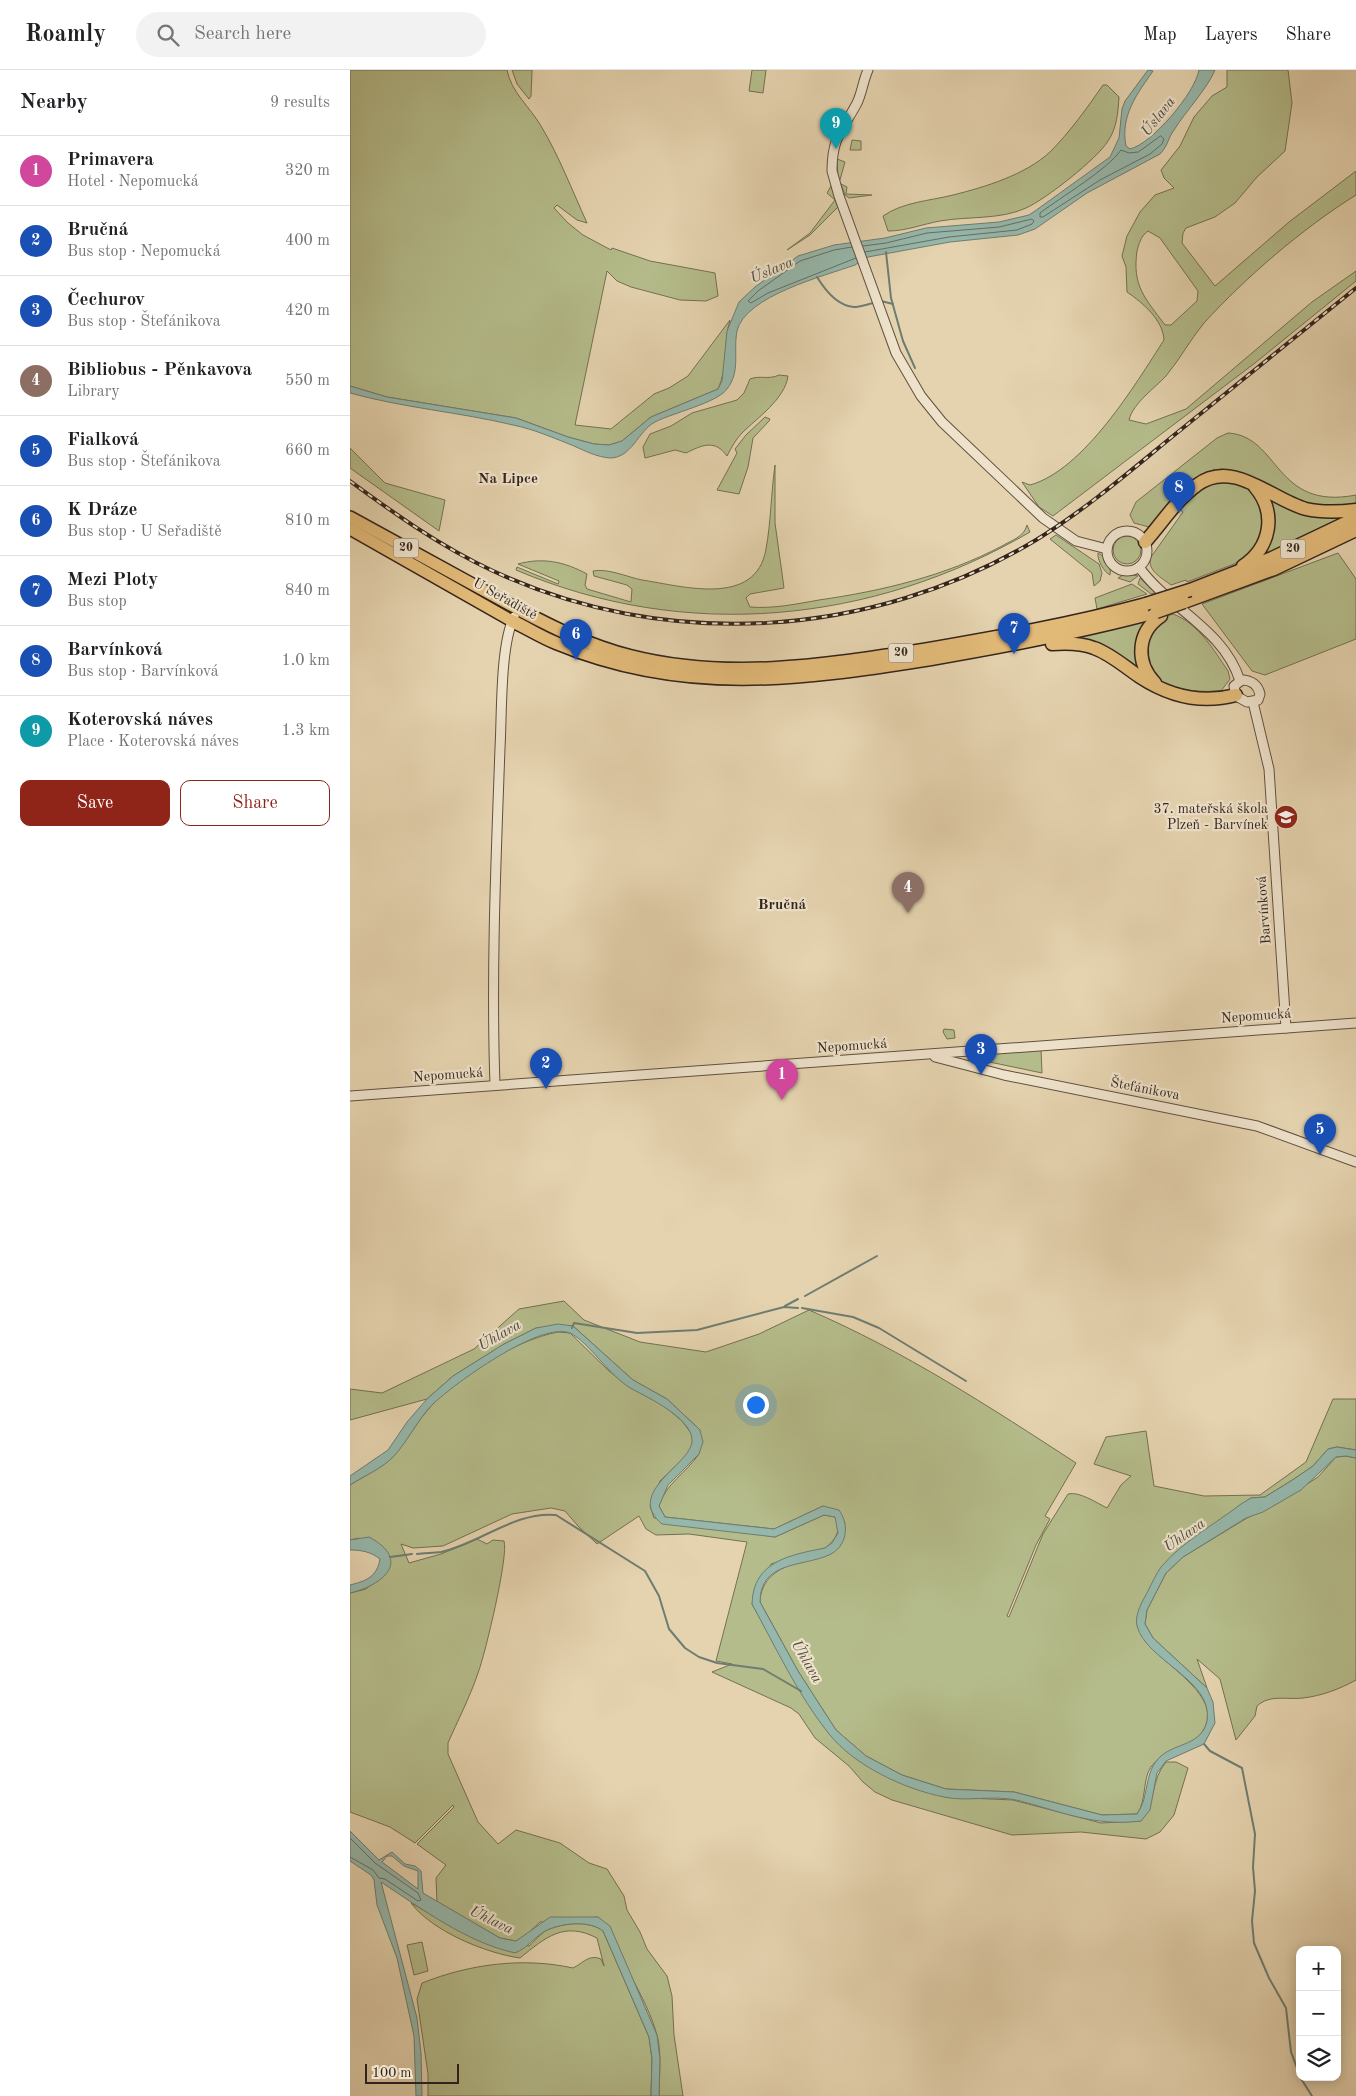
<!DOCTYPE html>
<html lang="en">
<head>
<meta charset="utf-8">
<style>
	:root { --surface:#fff; --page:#f2f2f2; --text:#202124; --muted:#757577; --line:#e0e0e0; --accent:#8f2418 }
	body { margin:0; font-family:"Old Standard TT",serif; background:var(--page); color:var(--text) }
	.controls { position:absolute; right:15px; bottom:15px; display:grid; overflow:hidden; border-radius:10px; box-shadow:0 2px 12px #0003 }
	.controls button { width:45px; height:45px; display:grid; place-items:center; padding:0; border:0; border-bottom:1px solid var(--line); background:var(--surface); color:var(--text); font:25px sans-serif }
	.scale { position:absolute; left:15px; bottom:12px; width:94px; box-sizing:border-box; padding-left:5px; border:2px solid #33241b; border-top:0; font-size:14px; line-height:18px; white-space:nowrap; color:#33241b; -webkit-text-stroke:4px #eee2cb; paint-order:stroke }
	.you { position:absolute; left:405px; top:1334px; width:18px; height:18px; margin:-12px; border:4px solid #fff; border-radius:50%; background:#1a73e8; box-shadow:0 0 0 8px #1a73e833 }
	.badge { display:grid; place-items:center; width:32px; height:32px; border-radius:50%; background:var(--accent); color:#fff; font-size:16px; font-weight:700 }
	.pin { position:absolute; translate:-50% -41px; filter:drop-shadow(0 1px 2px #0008) }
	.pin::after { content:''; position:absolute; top:26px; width:18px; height:15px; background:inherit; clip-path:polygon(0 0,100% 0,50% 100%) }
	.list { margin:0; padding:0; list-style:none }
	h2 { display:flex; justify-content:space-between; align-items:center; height:65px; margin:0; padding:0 20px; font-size:21px }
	h2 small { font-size:16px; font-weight:400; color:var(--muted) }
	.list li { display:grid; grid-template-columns:32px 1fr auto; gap:15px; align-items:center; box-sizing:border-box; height:70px; padding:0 20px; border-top:1px solid var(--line) }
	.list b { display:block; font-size:19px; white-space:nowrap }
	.list p { margin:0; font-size:16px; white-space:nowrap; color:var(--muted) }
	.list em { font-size:16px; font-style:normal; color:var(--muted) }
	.actions { display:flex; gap:10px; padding:15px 20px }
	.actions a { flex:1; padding:11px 0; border:1px solid var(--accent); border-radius:10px; text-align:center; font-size:18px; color:var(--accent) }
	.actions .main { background:var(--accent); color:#fff }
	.icon { flex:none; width:28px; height:28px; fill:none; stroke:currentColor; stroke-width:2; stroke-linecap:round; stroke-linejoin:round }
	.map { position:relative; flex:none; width:1006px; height:2026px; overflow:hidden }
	header { display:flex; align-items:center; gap:30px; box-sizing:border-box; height:70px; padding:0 25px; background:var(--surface); border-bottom:1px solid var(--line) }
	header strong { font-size:24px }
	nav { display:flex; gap:28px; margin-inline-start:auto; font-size:18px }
	.search { width:350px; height:45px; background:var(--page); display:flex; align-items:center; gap:12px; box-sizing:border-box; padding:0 18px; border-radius:28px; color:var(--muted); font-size:19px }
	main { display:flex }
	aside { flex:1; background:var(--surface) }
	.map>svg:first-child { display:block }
	.green { fill:#b5bc8b; stroke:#747053; fill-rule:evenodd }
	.water { fill:#96b8ac; stroke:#6e7d72; fill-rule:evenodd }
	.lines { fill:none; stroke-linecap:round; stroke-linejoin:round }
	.shore { stroke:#646e64; stroke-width:1 }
	.stream { stroke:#6e7d72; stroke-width:2 }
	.tertiary-casing { stroke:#605040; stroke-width:11 }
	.primary-casing { stroke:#33241b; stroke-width:14 }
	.trunk-casing { stroke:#33241b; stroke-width:15 }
	.tertiary { stroke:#eee2cb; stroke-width:9 }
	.primary { stroke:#e2ba78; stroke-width:11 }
	.trunk { stroke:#e2ba78; stroke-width:12 }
	.rail-casing { stroke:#33241b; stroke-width:4 }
	.rail { stroke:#eee2cb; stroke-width:2; stroke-dasharray:5.5; stroke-linecap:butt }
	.trunk-bridge-casing { stroke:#33241b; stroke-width:15; stroke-linecap:butt }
	.trunk-bridge { stroke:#e2ba78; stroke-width:12 }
	.labels { text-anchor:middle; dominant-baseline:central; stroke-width:4.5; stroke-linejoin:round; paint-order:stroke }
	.shield { fill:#eee2cb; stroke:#6b5d50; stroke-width:1 }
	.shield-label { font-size:12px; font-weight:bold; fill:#33241b }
	.street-label { font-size:14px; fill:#33241b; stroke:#eee2cb }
	.poi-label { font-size:14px; fill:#33241b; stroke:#eee2cb; text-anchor:end }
	.water-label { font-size:15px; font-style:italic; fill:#4c493f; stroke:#eee2cb }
	.neighbourhood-label { font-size:15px; font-weight:bold; fill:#33241b; stroke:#eee2cb }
</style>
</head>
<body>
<header>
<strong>Roamly</strong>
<div class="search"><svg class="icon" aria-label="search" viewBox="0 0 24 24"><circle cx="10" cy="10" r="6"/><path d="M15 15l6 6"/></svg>Search here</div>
<nav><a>Map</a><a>Layers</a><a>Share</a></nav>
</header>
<main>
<aside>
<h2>Nearby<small>9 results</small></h2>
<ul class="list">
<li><span class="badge" style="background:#d1479c">1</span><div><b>Primavera</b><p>Hotel · Nepomucká</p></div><em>320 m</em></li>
<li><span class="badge" style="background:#1a4fb4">2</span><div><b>Bručná</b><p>Bus stop · Nepomucká</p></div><em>400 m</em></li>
<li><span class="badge" style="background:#1a4fb4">3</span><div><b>Čechurov</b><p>Bus stop · Štefánikova</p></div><em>420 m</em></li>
<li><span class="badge" style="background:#8d6e63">4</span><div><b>Bibliobus - Pěnkavova</b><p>Library</p></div><em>550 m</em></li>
<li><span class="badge" style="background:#1a4fb4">5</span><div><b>Fialková</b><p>Bus stop · Štefánikova</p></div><em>660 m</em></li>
<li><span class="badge" style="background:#1a4fb4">6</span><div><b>K Dráze</b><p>Bus stop · U Seřadiště</p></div><em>810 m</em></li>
<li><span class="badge" style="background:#1a4fb4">7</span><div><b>Mezi Ploty</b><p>Bus stop</p></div><em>840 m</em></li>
<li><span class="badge" style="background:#1a4fb4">8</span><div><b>Barvínková</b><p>Bus stop · Barvínková</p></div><em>1.0 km</em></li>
<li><span class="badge" style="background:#0f9aa8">9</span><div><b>Koterovská náves</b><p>Place · Koterovská náves</p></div><em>1.3 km</em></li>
</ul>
<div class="actions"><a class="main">Save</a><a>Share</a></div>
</aside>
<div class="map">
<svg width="1006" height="2026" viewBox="0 0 1006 2026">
	<rect width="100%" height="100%" fill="#e5d3af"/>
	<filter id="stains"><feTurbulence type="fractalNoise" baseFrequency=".004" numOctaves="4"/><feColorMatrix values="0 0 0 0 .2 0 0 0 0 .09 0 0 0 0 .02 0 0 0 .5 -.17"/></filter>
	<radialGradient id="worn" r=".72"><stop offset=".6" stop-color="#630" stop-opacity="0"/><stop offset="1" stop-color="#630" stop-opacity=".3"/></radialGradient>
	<g class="green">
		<path d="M0 0H157C161 22 180 37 191 56 209 86 222 120 237 153L227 150 207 135 204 138 218 153 233 165 261 180 262 178 300 191 365 203 368 226 356 231 330 230 281 217 267 211 257 201 225 355 261 359 304 324 319 318 338 306 380 250C373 272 378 298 368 319L301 347 272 371 259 375 244 374 218 367 166 348 37 327 0 316Z"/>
		<polygon points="162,0 182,0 181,26 179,29 167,14"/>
		<polygon points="402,0 416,0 413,23 399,21"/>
		<path d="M877 0H938L942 33 935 81 907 107 885 133 865 147 836 158 833 163 832 173 865 216 939 152 1006 101V125C953 158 896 207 854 253 840 270 830 289 816 306 805 318 783 333 779 350L796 354 836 339 962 232 1006 201V211L905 293 703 446 689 437 672 412 680 415C734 400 785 315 814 270 813 250 793 233 777 222L776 197 772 186 777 166 790 142 805 125 824 118 814 108 811 100 830 76 844 47 862 26 877 17ZM798 161 810 168 848 221 847 231 821 255H815C795 228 782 216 787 181 789 173 791 166 798 161Z"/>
		<path d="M753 15H757L769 27C768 42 767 58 758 71 747 89 696 129 676 138 650 150 618 146 590 151 573 154 556 161 538 161L533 146C553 132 579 131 603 125 635 117 675 105 700 82 720 62 737 38 753 15Z"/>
		<polygon points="502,70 511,71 511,80 500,80"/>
		<polygon points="487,89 495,92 490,110 488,110"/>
		<polygon points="491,114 497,117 496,124 522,125 499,128 495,125"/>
		<polygon points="481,116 488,137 460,165 437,180 460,163 485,130 477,123"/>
		<path d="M429 305 438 306C435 329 407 348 392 363 386 369 381 378 377 386 365 369 352 375 336 383L325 380 295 388 293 377 300 364 321 356 342 343 387 330 394 323 400 309C410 305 419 310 429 305Z"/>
		<polygon points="415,347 420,349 419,351 403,368 398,397 389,424 367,420 387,383 385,379 396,365"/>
		<path d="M878 363C930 366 924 441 1006 425V434L991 438 956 435 900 407 872 399 863 400 843 409 799 457 784 453 780 445 786 432 867 368Z"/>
		<polygon points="0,378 35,413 95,430 89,461 0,398"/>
		<path d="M425 395V453L434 518 400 524 396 528 400 537C423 539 446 534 469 530 532 521 595 506 652 476 662 470 674 467 677 455L680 462C522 554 335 572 166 500L167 497 208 514 209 511 168 494C193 487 215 492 237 504L235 515 237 519 281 532 282 519 277 515 244 506 243 501C258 498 277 507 292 510 332 516 406 538 416 479 421 452 421 423 425 395Z"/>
		<path d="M869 409 894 414 910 429 914 465 897 487 884 494 837 512 836 510 821 515C812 508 796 500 801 487L833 442 830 440C839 422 852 417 869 409Z"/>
		<polygon points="916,425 1000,444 909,487"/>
		<polygon points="706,465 749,494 752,503 750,511 744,516 742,503 700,469"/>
		<circle cx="777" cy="480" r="14"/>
		<path d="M748 483C756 487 762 497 760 505 754 502 747 490 748 483Z"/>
		<polygon points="988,483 1006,509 1006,569 915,605 902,601 852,534"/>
		<polygon points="776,503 788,506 780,512 768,508"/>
		<polygon points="790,508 805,523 801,524 788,514"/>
		<polygon points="782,514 797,524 747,539 745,528"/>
		<path d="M823 544C848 553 864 580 878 601L880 609 871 621C852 622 811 622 800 601 796 593 797 578 795 569L812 548Z"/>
		<path d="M798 548C783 565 784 582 791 602L719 568Z"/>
		<polygon points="594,959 604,960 605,968 597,969 593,962"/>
		<polygon points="691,980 692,1003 630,990 634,984"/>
		<path d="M214 1231 234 1250 290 1272 356 1282 409 1264 459 1240C554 1281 640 1337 726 1393L695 1446 700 1449 686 1475 657 1546 659 1547 693 1464 718 1424C729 1421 747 1433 757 1438L771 1415 781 1406 744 1394 756 1367 796 1361 804 1416 854 1426 910 1425 956 1392 983 1329H1006V1380L987 1377 978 1379 963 1396 944 1409 915 1427 901 1428 892 1434 828 1481 790 1538C792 1548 792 1566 798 1574 817 1598 882 1631 848 1667 837 1680 816 1677 801 1697 792 1710 797 1730 787 1744L752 1745 664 1722 596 1719 552 1705 516 1686 486 1660 448 1601 410 1532C411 1497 450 1491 479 1485L495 1453 473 1436 424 1459 315 1447 309 1436C316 1413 336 1403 349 1384L350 1360 317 1329 283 1310 223 1256 186 1258 154 1274 103 1306 77 1329 0 1350V1319L32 1323 124 1279 169 1239Z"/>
		<path d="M208 1262 220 1263 259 1301 279 1317 313 1335 332 1351 341 1363 343 1371 341 1378 337 1385 310 1411 300 1436 304 1448 425 1467 474 1445 485 1447C492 1459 486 1470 475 1478L421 1494 402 1534 450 1620 480 1665 495 1679 595 1727 663 1730 751 1753 791 1751C807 1731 800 1711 816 1692H826L838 1698 824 1745 810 1762 796 1769 731 1762 662 1765 542 1730 525 1722 513 1712 499 1696 465 1668 449 1644 441 1638 362 1602 382 1594 366 1591 397 1472 339 1464 306 1465 296 1459 289 1446 247 1474 228 1456 215 1441 201 1438 162 1444 93 1476 63 1478 51 1474 59 1493 91 1484 127 1469 137 1474 143 1470 154 1471C159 1484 135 1585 128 1603 120 1627 107 1652 98 1673V1684L128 1752 148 1774 166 1760 210 1773 239 1793 257 1799 274 1826 277 1840 290 1862 297 1879 317 1906 322 1926 324 1965 333 2026H309C309 2006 312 1984 307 1965 297 1929 266 1881 248 1847L190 1852 175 1866 166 1871 150 1868 87 1832 86 1808 96 1795 67 1774 104 1737 103 1735 65 1773 40 1757 0 1742V1523L16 1519 39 1498 9 1468 0 1470V1415C14 1406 34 1397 44 1385 58 1370 67 1351 81 1336 110 1305 166 1270 208 1262Z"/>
		<path d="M996 1386 1006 1388V1610C990 1619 971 1626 953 1628 937 1630 920 1624 907 1636L905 1646 886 1670 870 1609 847 1589 857 1618 803 1568 795 1554 797 1540 816 1503 833 1487 897 1448 928 1433 968 1407 986 1387Z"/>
		<path d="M61 1833 105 1858 179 1876C185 1871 191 1863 197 1860 213 1853 239 1850 253 1861L299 1967 302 1989 301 2026H78V2004L67 1929 72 1913C120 1894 173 1887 223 1898 233 1893 239 1884 251 1889L254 1896 247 1868C214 1851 196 1867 170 1888 135 1883 82 1861 61 1833Z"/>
		<polygon points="72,1872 78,1901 64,1905 57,1875"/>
	</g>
	<g class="water">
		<path d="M798 0 803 1C787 24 770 46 776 76L780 79C802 74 845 23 849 0H865C857 19 836 41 824 60 818 68 818 76 810 84L737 123 685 159 668 165 600 172 518 187 505 195C474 206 395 226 387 261 383 282 391 301 377 319 367 333 322 343 305 352 288 361 282 388 260 388 247 387 235 381 224 376 204 368 183 359 163 355 109 342 54 338 0 323V316L37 327 166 348 218 367 244 374 259 375 272 371 301 347 368 319 372 311 377 261 389 232 405 217 448 186 484 175 535 168 576 158 649 152 679 145 685 141 760 87 769 68 772 39 775 31Z"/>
		<path d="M208 1254 223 1256 283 1310 317 1329 350 1360 353 1372 349 1384 318 1415 309 1436 315 1447 424 1459 473 1436 489 1440C500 1455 497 1477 479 1485 452 1497 410 1491 410 1532L448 1601 486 1660 516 1686 552 1705 596 1719 664 1722 752 1745 787 1744C800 1726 793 1702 811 1686 826 1673 852 1675 857 1651 864 1610 796 1591 787 1556 784 1545 793 1530 798 1521 802 1513 806 1504 811 1497 832 1472 865 1454 891 1434L901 1428 915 1427 944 1409 963 1396 978 1379 987 1377 1006 1380V1388L996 1386 986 1387 951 1420 913 1442 896 1448 833 1487 816 1503 797 1540 795 1554 803 1568 857 1618 863 1632 865 1653 854 1674 816 1691 807 1703 800 1740 791 1751C743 1757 711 1741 666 1730 642 1725 617 1732 594 1727 554 1719 505 1696 479 1664 448 1625 426 1578 402 1534 403 1491 440 1485 475 1478L482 1473 488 1463 485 1447 474 1445 425 1467 312 1454C274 1422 341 1395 342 1371 343 1349 299 1328 282 1319 260 1307 238 1271 220 1263 190 1251 104 1314 83 1334 67 1350 58 1371 44 1386 33 1398 14 1406 0 1415V1406L38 1380 57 1352 77 1329 103 1306 154 1274 186 1258Z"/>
		<path d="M19 1467C62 1490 34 1515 0 1523V1515C16 1511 27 1507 30 1489 21 1482 12 1480 0 1480V1470Z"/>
		<path d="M0 1761 29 1790 42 1782 55 1794 65 1796 71 1801 73 1823 150 1868 166 1871 200 1847H248L260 1856 307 1965 310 1989 309 2026H301L302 1989 299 1967 253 1861C239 1850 213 1853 197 1860 185 1866 178 1878 165 1883 116 1872 72 1839 31 1812L67 1948 71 1983 72 2026H66L64 1966 47 1888 27 1835 24 1810 21 1805 0 1791ZM37 1786H42L54 1796 68 1801V1819L32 1792Z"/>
	</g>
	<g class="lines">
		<g class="shore">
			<path d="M811 66 814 69 812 74 800 84 750 110 693 147H690V143C711 127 757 100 771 80L779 83 788 82Z"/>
			<polyline points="513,176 536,173 577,163 649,157 682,149 684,151 682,154 667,160 599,167 515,182"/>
			<polyline points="502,177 484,180 450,191 408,221 398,231 401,233 418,223 506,188"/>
			<polyline points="0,1768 25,1793 68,1823 71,1830 68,1831 35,1809 29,1808 23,1800 0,1787"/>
		</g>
		<g class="stream">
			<polyline points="536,182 541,228 553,271 565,298"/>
			<path d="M467 207C475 220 487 236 504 237 510 237 518 234 524 233"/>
			<polyline points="531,231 543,234"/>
			<polyline points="455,1226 527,1186"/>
			<polyline points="435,1236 448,1229"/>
			<polyline points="452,1238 503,1247 529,1258 616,1311"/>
			<polyline points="222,1258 224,1253 287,1263 347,1260 434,1237 448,1238"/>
			<path d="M67 1484C75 1483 83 1483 91 1482 129 1474 165 1441 206 1445L295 1501 309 1526 319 1559 335 1578 349 1587 367 1593 413 1599 451 1621"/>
			<polyline points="40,1487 62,1484"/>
			<polyline points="854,1674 860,1681 892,1698 905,1764 903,1797 905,1821 902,1851 904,1873 919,1908 936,1938 941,1982 950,2006"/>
			<polyline points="950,2007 962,2026"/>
		</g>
		<g class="tertiary-casing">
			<g id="tertiary">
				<path d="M518 0C513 11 512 23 507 33 492 61 482 67 482 101L489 126 546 283 571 326 592 352 693 448 726 471 757 479"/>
				<circle cx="777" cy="481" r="20"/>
				<path d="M789 497C818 538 874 559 890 611"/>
				<path d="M892 610C901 610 908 615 910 624L908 630 897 632 886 626 884 616Z"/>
				<polyline points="903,632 919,699 936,958"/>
				<polyline points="585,987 654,1005 907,1056 1006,1092"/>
				<path d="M145 1015C141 903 146 790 150 678 152 644 150 576 164 547"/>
				<polyline points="0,1026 1006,953"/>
			</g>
		</g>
		<g class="primary-casing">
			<g id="primary">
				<polyline points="0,447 168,539"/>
				<polyline points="0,459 162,551"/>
			</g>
		</g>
		<g class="trunk-casing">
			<g id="trunk">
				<path d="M795 472C812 453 827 429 847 415 883 388 922 430 956 439 973 443 989 442 1006 440"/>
				<path d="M893 496C921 477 927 443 905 417"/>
				<polyline points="840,520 922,488 1006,448"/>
				<polyline points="834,532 924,499 1006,460"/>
				<path d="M168 539C204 558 240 576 280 586 378 611 475 595 573 580 648 567 722 554 796 534"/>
				<path d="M162 551C177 558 191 567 206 573 334 626 449 610 581 589 657 576 732 562 806 542"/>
				<path d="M702 574C716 573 731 573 744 578 761 584 775 597 790 607 819 626 852 634 886 625"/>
				<path d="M805 613C785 592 787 562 811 546"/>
			</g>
		</g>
		<use href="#tertiary" class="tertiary"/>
		<use href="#primary" class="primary"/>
		<use href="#trunk" class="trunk"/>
		<g class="rail-casing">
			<path id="rail" d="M0 411C45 444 90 476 141 500 315 582 521 569 686 470 735 440 779 402 823 366 884 317 945 267 1006 218"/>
		</g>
		<use href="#rail" class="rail"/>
		<g class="trunk-bridge-casing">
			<g id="trunk-bridge">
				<polyline points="796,534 840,520"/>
				<polyline points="806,542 834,532"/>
			</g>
		</g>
		<use href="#trunk-bridge" class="trunk-bridge"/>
	</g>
	<defs>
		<g id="school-disc" transform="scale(1.25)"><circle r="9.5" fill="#8f2418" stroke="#eee2cb"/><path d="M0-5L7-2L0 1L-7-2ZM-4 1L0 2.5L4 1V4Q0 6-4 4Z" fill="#fff"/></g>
	</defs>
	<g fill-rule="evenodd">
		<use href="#school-disc" x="936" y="747"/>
	</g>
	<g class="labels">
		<g class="shield">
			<rect x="43.5" y="468.5" width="25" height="19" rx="4"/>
			<rect x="930.5" y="469.5" width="25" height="19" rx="4"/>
			<rect x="538.5" y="573.5" width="25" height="19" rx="4"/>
		</g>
		<g class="shield-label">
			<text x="56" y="478">20</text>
			<text x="943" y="479">20</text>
			<text x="551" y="583">20</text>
		</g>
		<g class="street-label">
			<text transform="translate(155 529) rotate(29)">U Seřadiště</text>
			<text transform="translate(914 840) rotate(-94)">Barvínková</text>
			<text transform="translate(906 946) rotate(-4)">Nepomucká</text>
			<text transform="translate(502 976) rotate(-4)">Nepomucká</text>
			<text transform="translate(98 1005) rotate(-4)">Nepomucká</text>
			<text transform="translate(795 1019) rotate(11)">Štefánikova</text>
		</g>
		<g class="poi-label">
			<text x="918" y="739">37. mateřská škola<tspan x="918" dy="16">Plzeň - Barvínek</tspan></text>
		</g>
		<g class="water-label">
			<text transform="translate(809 47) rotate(-52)">Úslava</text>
			<text transform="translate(422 201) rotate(-23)">Úslava</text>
			<text transform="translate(150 1266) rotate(-30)">Úhlava</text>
			<text transform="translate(835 1466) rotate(-35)">Úhlava</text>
			<text transform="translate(456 1592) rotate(60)">Úhlava</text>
			<text transform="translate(141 1851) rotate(26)">Úhlava</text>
		</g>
		<g class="neighbourhood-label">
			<text x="158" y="409">Na Lipce</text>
			<text x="432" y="835">Bručná</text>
		</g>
	</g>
	<rect width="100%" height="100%" filter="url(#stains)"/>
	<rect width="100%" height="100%" fill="url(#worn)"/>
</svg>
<div class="controls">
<button>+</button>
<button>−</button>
<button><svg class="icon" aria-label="layers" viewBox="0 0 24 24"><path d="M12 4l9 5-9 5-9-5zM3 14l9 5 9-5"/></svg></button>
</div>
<div class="scale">100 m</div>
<div class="you"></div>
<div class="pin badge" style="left:432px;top:1030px;background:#d1479c">1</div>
<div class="pin badge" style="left:196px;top:1019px;background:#1a4fb4">2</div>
<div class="pin badge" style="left:631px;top:1005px;background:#1a4fb4">3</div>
<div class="pin badge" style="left:558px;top:843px;background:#8d6e63">4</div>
<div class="pin badge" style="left:970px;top:1085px;background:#1a4fb4">5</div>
<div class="pin badge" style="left:226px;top:590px;background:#1a4fb4">6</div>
<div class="pin badge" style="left:664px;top:584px;background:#1a4fb4">7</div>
<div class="pin badge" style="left:829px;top:443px;background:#1a4fb4">8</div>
<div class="pin badge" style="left:486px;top:79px;background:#0f9aa8">9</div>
</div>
</main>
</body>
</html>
